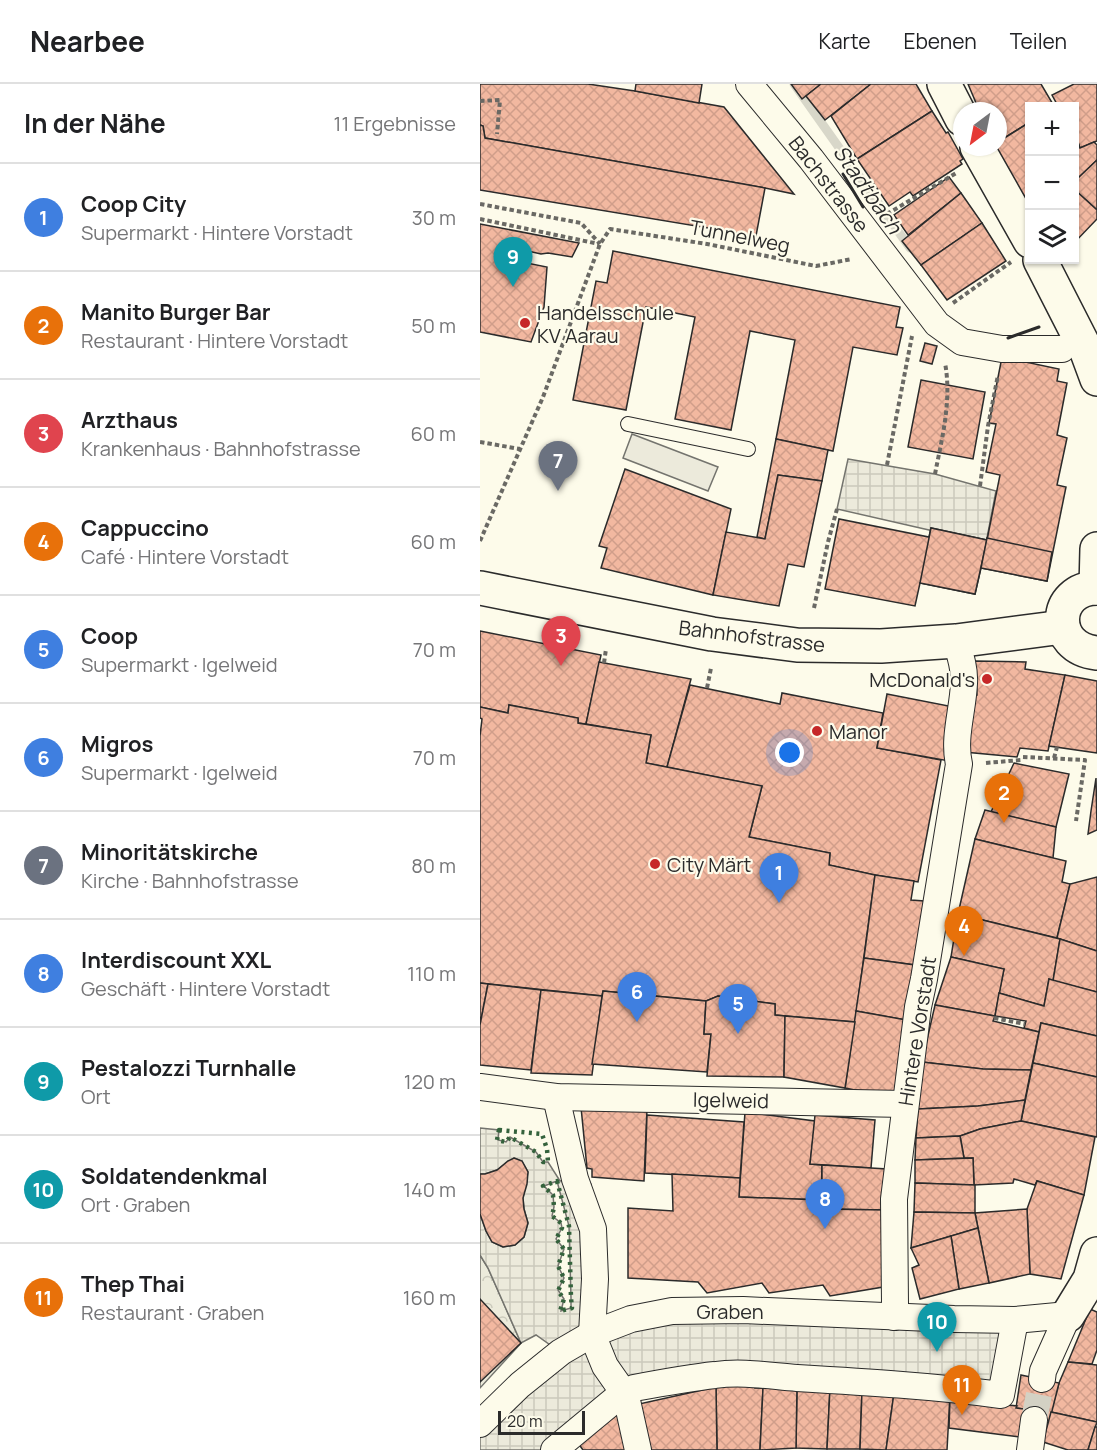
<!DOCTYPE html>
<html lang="de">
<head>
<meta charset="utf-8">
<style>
	:root { --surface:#fff; --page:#f2f2f2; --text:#202124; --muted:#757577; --line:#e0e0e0; --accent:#0b8043 }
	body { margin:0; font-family:Manrope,sans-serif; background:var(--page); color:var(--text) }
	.controls { position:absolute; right:18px; top:18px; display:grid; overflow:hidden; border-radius:0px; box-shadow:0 2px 4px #0004 }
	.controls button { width:54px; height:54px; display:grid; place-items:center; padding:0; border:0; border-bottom:2px solid var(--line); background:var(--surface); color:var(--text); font:30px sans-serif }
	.compass { position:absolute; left:473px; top:18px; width:54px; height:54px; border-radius:50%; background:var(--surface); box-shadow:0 2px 4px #0004; rotate:212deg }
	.scale { position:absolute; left:18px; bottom:15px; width:87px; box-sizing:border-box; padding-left:6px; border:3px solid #2b2b2b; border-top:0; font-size:16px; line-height:21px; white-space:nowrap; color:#2b2b2b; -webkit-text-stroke:4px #fdfbea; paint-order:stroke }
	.you { position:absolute; left:310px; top:669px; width:21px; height:21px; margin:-15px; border:4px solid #fff; border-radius:50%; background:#1a73e8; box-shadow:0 0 0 9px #1a73e833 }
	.badge { display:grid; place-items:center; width:39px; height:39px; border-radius:50%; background:var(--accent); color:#fff; font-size:20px; font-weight:700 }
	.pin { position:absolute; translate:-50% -50px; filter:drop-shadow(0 2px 3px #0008) }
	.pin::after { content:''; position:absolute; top:32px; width:21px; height:18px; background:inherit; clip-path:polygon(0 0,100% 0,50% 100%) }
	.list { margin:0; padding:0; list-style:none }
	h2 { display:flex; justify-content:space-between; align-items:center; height:78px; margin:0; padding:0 24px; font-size:26px }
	h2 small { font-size:20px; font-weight:400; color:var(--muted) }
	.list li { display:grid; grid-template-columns:39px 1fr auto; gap:18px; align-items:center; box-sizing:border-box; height:108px; padding:0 24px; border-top:2px solid var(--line) }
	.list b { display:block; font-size:22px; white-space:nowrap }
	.list p { margin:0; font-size:20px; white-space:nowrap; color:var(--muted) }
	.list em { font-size:20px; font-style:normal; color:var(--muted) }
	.icon { flex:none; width:33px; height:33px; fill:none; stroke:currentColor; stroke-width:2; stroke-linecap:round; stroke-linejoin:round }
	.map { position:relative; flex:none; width:617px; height:1366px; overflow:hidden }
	header { display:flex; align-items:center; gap:36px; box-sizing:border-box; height:84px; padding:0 30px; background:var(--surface); border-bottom:2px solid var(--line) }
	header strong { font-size:28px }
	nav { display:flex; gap:33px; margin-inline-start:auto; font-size:21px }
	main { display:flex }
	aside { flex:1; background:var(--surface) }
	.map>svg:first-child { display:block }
	.park { fill:url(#park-crowns); stroke:#74746e; stroke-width:1.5 }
	.parking { fill:#eceadb; stroke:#74746e; stroke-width:1.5 }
	.plaza { fill:url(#plaza-grid); stroke:#74746e; stroke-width:1.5; fill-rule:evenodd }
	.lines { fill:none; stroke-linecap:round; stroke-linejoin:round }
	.stream { stroke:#d8d7c9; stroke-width:9 }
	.building { fill:url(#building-cross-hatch); stroke:#2b2b2b; stroke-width:1.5 }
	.street-tunnel { stroke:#d3d1c4; stroke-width:26; stroke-dasharray:26 13; stroke-linecap:butt }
	.lane-casing { stroke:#2b2b2b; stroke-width:16 }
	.street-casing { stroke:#2b2b2b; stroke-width:28 }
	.secondary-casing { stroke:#2b2b2b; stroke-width:36 }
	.primary-casing { stroke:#2b2b2b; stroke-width:36 }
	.path { stroke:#6a6964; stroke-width:4; stroke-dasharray:4.5 3; stroke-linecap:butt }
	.lane { stroke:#fdfbea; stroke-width:14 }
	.street { stroke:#fdfbea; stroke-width:26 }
	.secondary { stroke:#fdfbea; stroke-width:33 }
	.primary { stroke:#fdfbea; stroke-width:33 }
	.hedge { stroke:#34623c; stroke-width:4.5; stroke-dasharray:3 4.5; stroke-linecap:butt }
	.wall { stroke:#2b2b2b; stroke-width:3 }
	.poi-dot { fill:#c62828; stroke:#fdfbea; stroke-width:2 }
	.labels { text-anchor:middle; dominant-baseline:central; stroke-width:4.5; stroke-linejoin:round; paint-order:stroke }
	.street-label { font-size:20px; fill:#2b2b2b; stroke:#fdfbea }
	.poi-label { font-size:20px; fill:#2b2b2b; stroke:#fdfbea; text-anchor:start }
	.water-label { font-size:21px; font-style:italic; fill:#2b2b2b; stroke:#fdfbea }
</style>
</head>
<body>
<header>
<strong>Nearbee</strong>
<nav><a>Karte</a><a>Ebenen</a><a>Teilen</a></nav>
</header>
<main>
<aside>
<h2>In der Nähe<small>11 Ergebnisse</small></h2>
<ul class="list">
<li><span class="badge" style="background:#3f7fe0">1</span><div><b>Coop City</b><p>Supermarkt · Hintere Vorstadt</p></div><em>30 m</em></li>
<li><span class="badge" style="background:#e8710a">2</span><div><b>Manito Burger Bar</b><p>Restaurant · Hintere Vorstadt</p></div><em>50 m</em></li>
<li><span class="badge" style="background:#e0444e">3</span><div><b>Arzthaus</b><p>Krankenhaus · Bahnhofstrasse</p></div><em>60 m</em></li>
<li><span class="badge" style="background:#e8710a">4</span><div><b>Cappuccino</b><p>Café · Hintere Vorstadt</p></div><em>60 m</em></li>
<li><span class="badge" style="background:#3f7fe0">5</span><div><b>Coop</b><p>Supermarkt · Igelweid</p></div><em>70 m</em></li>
<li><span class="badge" style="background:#3f7fe0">6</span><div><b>Migros</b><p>Supermarkt · Igelweid</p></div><em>70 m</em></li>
<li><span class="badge" style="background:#6b7280">7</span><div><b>Minoritätskirche</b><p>Kirche · Bahnhofstrasse</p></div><em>80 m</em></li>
<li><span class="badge" style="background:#3f7fe0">8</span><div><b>Interdiscount XXL</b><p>Geschäft · Hintere Vorstadt</p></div><em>110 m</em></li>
<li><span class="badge" style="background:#0f9aa8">9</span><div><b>Pestalozzi Turnhalle</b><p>Ort</p></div><em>120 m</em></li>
<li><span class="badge" style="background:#0f9aa8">10</span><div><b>Soldatendenkmal</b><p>Ort · Graben</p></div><em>140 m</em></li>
<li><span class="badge" style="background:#e8710a">11</span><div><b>Thep Thai</b><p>Restaurant · Graben</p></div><em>160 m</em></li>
</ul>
</aside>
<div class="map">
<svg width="617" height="1366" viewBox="0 0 617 1366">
	<defs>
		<pattern id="park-crowns" width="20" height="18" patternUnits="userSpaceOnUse" patternTransform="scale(1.5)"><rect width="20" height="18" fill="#ecebdb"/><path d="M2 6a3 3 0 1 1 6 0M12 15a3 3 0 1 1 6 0" fill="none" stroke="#cbcabc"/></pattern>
		<pattern id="plaza-grid" width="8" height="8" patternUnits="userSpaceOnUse" patternTransform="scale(1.5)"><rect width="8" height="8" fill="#eceadb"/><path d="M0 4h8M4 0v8" fill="none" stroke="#cbc9bc"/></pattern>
		<pattern id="building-cross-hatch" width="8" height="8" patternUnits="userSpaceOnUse" patternTransform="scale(1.5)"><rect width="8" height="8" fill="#f2b8a0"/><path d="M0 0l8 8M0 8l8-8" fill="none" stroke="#d09e8a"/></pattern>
	</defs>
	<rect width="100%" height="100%" fill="#fdfbea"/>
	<polygon class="park" points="0,1171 8,1184 41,1259 0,1304"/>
	<polygon class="parking" points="152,350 238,383 228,407 143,374"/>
	<g class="plaza">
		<polygon points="368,375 455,390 516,407 506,459 357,425"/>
		<path d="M0 1044 19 1046 18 1056 26 1058 30 1053 56 1068 63 1078H68L80 1097 95 1095 111 1100 114 1174 112 1249 192 1227 525 1248 523 1299H384L156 1306 87 1366H0V1345L80 1268 56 1251 41 1259 8 1184 0 1171V1130L6 1147 12 1158 23 1163 35 1161 44 1153 48 1139 44 1125 43 1114 48 1088 42 1077 34 1074 17 1086 5 1090H0ZM77 1097 89 1142 91 1214V1224L81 1227 84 1215 78 1206 84 1194 78 1182 84 1165 76 1155 82 1144 81 1139 72 1132 74 1123 73 1111 64 1102Z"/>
	</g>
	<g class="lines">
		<polyline class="stream" points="314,0 430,164"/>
	</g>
	<g class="building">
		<polygon points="0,0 108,0 155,7 244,23 314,110 285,104 5,54 3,42 0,41"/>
		<polygon points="156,0 222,0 219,19 155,7"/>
		<polygon points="311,0 341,0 322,15"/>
		<polygon points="341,0 391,0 345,36 326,12"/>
		<polygon points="391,0 436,0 452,27 377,75 351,32"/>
		<polygon points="488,0 561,0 574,22 550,22 550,38 518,58 518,27 498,27 499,26"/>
		<polygon points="594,0 617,0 617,57 600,64 594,49 594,22 578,22 572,11"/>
		<polygon points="452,27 466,49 468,48 483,75 480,77 482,80 433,112 430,108 409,122 377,75"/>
		<polygon points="550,38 550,119 527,91 514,63 518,63 518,58"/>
		<polygon points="0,41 3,42 5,54 285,104 276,152 0,106"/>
		<polygon points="596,52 600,64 614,58 617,61 617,76 597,95 594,98 594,53"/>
		<polygon points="617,76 617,126 594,105 594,98 597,95"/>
		<polygon points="469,93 481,109 428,151 414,131"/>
		<polygon points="594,105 617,126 617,135 594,159"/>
		<polygon points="481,109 502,139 441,181 422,157"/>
		<polygon points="502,139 526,177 467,216 441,181"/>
		<polygon points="0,140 99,159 92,173 68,169 61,170 21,161 17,173 67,183 64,223 51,258 0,248"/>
		<polygon points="133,167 420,223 416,243 423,244 417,271 373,263 353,367 296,355 315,256 270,247 251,346 195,335 215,233 166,223 146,326 93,316 116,197 127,199"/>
		<polygon points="445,259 457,262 452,280 440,277"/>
		<polygon points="522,273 579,285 577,297 587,299 577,351 587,354 577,401 586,403 567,497 501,484 495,510 440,499 435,522 345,505 359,435 449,453 451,444 507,456 520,391 506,388 516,340 509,339"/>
		<polygon points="441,296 505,308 493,375 428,363"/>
		<polygon points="296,355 348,366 342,397 298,391 285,455 277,453"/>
		<polygon points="145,385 251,425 233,511 121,484 127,464 119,462"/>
		<polygon points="298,391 342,397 324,483 308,480 299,522 233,511 246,448 285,455"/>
		<polygon points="451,444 507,456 495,510 440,499"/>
		<polygon points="507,454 572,468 567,497 501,484"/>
		<polygon points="0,547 121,571 106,640 98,639 98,634 29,621 28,629 0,623"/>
		<polygon points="495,577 546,578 545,585 585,591 568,667 540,664 537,673 484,668 494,611 497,611"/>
		<polygon points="119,578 211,595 187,683 166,679 171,651 106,640"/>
		<polygon points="585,591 617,597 617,669 569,662"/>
		<polygon points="210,601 300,620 302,609 403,629 397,664 461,676 438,798 395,791 349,781 350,769 269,753 282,702 187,683"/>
		<polygon points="407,610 479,624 469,677 397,664"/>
		<polygon points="29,621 98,634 98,639 171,651 166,679 282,702 269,753 350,769 349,781 395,791 375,938 295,931 295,920 238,912 226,917 123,907 122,912 0,899 0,652 2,635 0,634 0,623 28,629"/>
		<polygon points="534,679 589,690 576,743 511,728"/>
		<polygon points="616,694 617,746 608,750 611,727"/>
		<polygon points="505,726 576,743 573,774 495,755"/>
		<polygon points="495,755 586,777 582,798 590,800 577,854 478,830"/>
		<polygon points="395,791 434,797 431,816 444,817 435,881 384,874"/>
		<polygon points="617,793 617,867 577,854 590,800"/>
		<polygon points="478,830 580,855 573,897 569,895 564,922 519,909 524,885 471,873"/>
		<polygon points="580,855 617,867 617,908 573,897"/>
		<polygon points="471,873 524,885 515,932 455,921"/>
		<polygon points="384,874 435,881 426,936 376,927"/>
		<polygon points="569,895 617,908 617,952 561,939 559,948 544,944 546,937 515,932 519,909 564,922"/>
		<polygon points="0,899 8,900 0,941"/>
		<polygon points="8,900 61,906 51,986 0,981 0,941"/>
		<polygon points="61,906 122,912 112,991 51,989"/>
		<polygon points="123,907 226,917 224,950 231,950 227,988 112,980"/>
		<polygon points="238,912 295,920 295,931 305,932 304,993 227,992 231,950 224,950 226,917"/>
		<polygon points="455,921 515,932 513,937 559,948 551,986 503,985 442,978"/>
		<polygon points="376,927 432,937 419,1015 365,1004"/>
		<polygon points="305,932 375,938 365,1004 304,993"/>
		<polygon points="561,939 617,952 617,993 553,979"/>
		<polygon points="442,978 503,985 551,986 545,1016 498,1022 438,1025"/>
		<polygon points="553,979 617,993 617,1053 541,1037"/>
		<polygon points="545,1016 541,1037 500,1045 480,1052 436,1054 438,1025 498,1022"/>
		<polygon points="101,1023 167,1025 164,1097 112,1093 112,1085 107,1084"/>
		<polygon points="265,1028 335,1037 330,1080 342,1081 341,1116 259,1113"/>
		<polygon points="167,1031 264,1038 260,1094 165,1089"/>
		<polygon points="335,1031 395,1036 391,1084 330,1080"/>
		<polygon points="541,1037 615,1053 604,1111 557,1097 555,1101 534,1095 533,1099 494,1101 493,1074 484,1074 480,1052 500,1045"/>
		<polygon points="480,1052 484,1074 435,1076 436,1054"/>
		<polygon points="34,1074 42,1077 48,1088 47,1100 43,1114 44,1125 48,1139 44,1153 35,1161 23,1163 12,1158 6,1147 0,1130 0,1090 5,1090 17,1086 28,1077"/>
		<polygon points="493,1074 494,1101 435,1099 435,1076"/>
		<polygon points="342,1081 407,1085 406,1126 342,1125"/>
		<polygon points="192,1090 260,1094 259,1113 341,1116 342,1125 406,1126 403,1203 350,1212 343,1201 289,1209 282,1199 227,1209 218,1198 148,1194 148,1124 193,1127"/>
		<polygon points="557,1097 604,1111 581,1195 550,1190 547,1125"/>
		<polygon points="435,1099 495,1101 495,1129 434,1128"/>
		<polygon points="547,1125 550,1190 509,1199 495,1129"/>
		<polygon points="434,1128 495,1129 498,1144 431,1164"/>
		<polygon points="498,1144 509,1199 479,1205 471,1152"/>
		<polygon points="471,1152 479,1205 440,1215 432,1184 439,1181 431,1164"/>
		<polygon points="0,1215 41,1259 0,1298"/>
		<polygon points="610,1225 617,1228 617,1266 612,1280 588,1278"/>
		<polygon points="588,1278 617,1281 617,1338 571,1328 579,1299"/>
		<polygon points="541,1291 579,1299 569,1339 563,1338 551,1326 536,1324"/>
		<polygon points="276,1299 275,1304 283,1304 280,1366 237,1366 236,1303"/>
		<polygon points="317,1302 350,1304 347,1365 316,1364"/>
		<polygon points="317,1302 316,1364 280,1366 283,1304"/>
		<polygon points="236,1303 237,1366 170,1366 159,1320"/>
		<polygon points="350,1304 382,1306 380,1365 347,1365"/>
		<polygon points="382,1306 414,1309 406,1366 380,1365"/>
		<polygon points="414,1309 470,1311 467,1366 406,1366"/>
		<polygon points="470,1315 537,1322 536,1324 551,1326 548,1354 469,1344"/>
		<polygon points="141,1322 155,1366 103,1366 98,1359"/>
		<polygon points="571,1328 617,1338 608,1366 588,1366 563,1358"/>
		<polygon points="615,1343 617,1343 617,1366 608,1366"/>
	</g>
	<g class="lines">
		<polyline class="street-tunnel" points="554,1336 562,1295"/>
		<g class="lane-casing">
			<polyline id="lane" points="148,340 268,365"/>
		</g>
		<g class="street-casing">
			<g id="street">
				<polyline points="269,0 331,75 457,240 482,258 522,265 582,265"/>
				<polyline points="0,1003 76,1013 425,1020"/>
				<polyline points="76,1013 95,1095 113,1145 115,1195 112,1250 125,1282 146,1312 158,1366"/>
				<path d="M414 1233 415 1220 414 1115 438 923 444 895 479 680C473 654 483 626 484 599 485 585 480 570 476 557"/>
				<polyline points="562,1295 563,1287 588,1231"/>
				<polyline points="0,1340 40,1301 81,1268 112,1250 151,1235 192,1227 263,1226 474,1235 535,1236 588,1231"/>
				<path d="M74 1366 144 1308 154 1304C181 1299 208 1294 235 1291 262 1287 290 1292 317 1294 385 1298 453 1302 521 1311L535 1236"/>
				<polyline points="550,1366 554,1336"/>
			</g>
		</g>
		<g class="secondary-casing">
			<g id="secondary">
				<polyline points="464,0 482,35"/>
				<polyline points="497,63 550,157"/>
				<polyline points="560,176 607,268 617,295"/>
				<polyline points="616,504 617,465"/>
				<polyline points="588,1231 610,1195 617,1170"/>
			</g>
		</g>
		<g class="primary-casing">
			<g id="primary">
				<polyline points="0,504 232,550 317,561 401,562 476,557 583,543"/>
				<path d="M617 504C573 504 569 564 617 569"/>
			</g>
		</g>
		<g class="path">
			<polyline points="0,17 20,16 17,50"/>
			<polyline points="0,120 101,139 120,160"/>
			<polyline points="407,130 478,88"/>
			<polyline points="0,135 119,160"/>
			<polyline points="473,219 531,178"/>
			<polyline points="0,358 40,365"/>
			<polyline points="407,381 432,252"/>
			<path d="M455 390C462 354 472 316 465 279"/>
			<polyline points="500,402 508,342 518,291"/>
			<polyline points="0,457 63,313 120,160 130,145 227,160 336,182 372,175"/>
			<polyline points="334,524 348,458 357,425"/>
			<polyline points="124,579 126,565"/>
			<polyline points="227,604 231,584"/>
			<polyline points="543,673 605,676 596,737"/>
			<polyline points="574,674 577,663"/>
			<polyline points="506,679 541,676"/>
			<polyline points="514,934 545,940"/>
		</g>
		<use href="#lane" class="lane"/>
		<use href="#street" class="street"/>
		<use href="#secondary" class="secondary"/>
		<use href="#primary" class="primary"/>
		<g class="hedge">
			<polygon points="19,1046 62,1050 67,1065 68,1078 63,1078 56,1068 30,1053 26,1058 17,1056"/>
			<polygon points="77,1097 89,1142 91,1214 92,1224 80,1227 84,1215 78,1207 84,1194 78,1182 84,1165 76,1155 82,1144 81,1139 72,1132 74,1123 73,1111 63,1102"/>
		</g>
		<g class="wall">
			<polyline points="363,90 383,123"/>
			<polyline points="528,254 559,243"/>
		</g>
	</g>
	<g class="poi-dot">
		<circle cx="45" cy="239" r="6"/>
		<circle cx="507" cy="595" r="6"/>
		<circle cx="337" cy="647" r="6"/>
		<circle cx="175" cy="780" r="6"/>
	</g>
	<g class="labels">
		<g class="street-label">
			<text transform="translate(349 100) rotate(52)">Bachstrasse</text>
			<text transform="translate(260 152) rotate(11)">Tunnelweg</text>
			<text transform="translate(272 552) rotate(7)">Bahnhofstrasse</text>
			<text transform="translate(437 947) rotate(-81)">Hintere Vorstadt</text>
			<text transform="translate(251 1016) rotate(1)">Igelweid</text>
			<text x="250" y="1227">Graben</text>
		</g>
		<g class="poi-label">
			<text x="57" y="228">Handelsschule<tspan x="57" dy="23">KV Aarau</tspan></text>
			<text x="495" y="595" text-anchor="end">McDonald's</text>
			<text x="349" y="647">Manor</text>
			<text x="187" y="780">City Märt</text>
		</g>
		<g class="water-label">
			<text transform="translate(388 105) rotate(55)">Stadtbach</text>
		</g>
	</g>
</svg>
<div class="controls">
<button>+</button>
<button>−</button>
<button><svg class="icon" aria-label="layers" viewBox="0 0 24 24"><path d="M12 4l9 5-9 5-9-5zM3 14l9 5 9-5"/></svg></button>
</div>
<svg class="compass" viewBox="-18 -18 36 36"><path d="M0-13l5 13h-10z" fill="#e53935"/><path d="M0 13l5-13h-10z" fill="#757577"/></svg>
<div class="scale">20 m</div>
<div class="you"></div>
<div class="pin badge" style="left:299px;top:819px;background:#3f7fe0">1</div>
<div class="pin badge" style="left:524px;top:739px;background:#e8710a">2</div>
<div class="pin badge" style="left:81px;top:582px;background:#e0444e">3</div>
<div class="pin badge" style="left:484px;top:872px;background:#e8710a">4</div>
<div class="pin badge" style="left:258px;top:950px;background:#3f7fe0">5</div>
<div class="pin badge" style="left:157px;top:938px;background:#3f7fe0">6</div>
<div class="pin badge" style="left:78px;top:407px;background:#6b7280">7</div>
<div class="pin badge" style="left:345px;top:1145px;background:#3f7fe0">8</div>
<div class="pin badge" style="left:33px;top:203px;background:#0f9aa8">9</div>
<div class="pin badge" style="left:457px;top:1268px;background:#0f9aa8">10</div>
<div class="pin badge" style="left:482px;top:1331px;background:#e8710a">11</div>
</div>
</main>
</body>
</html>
